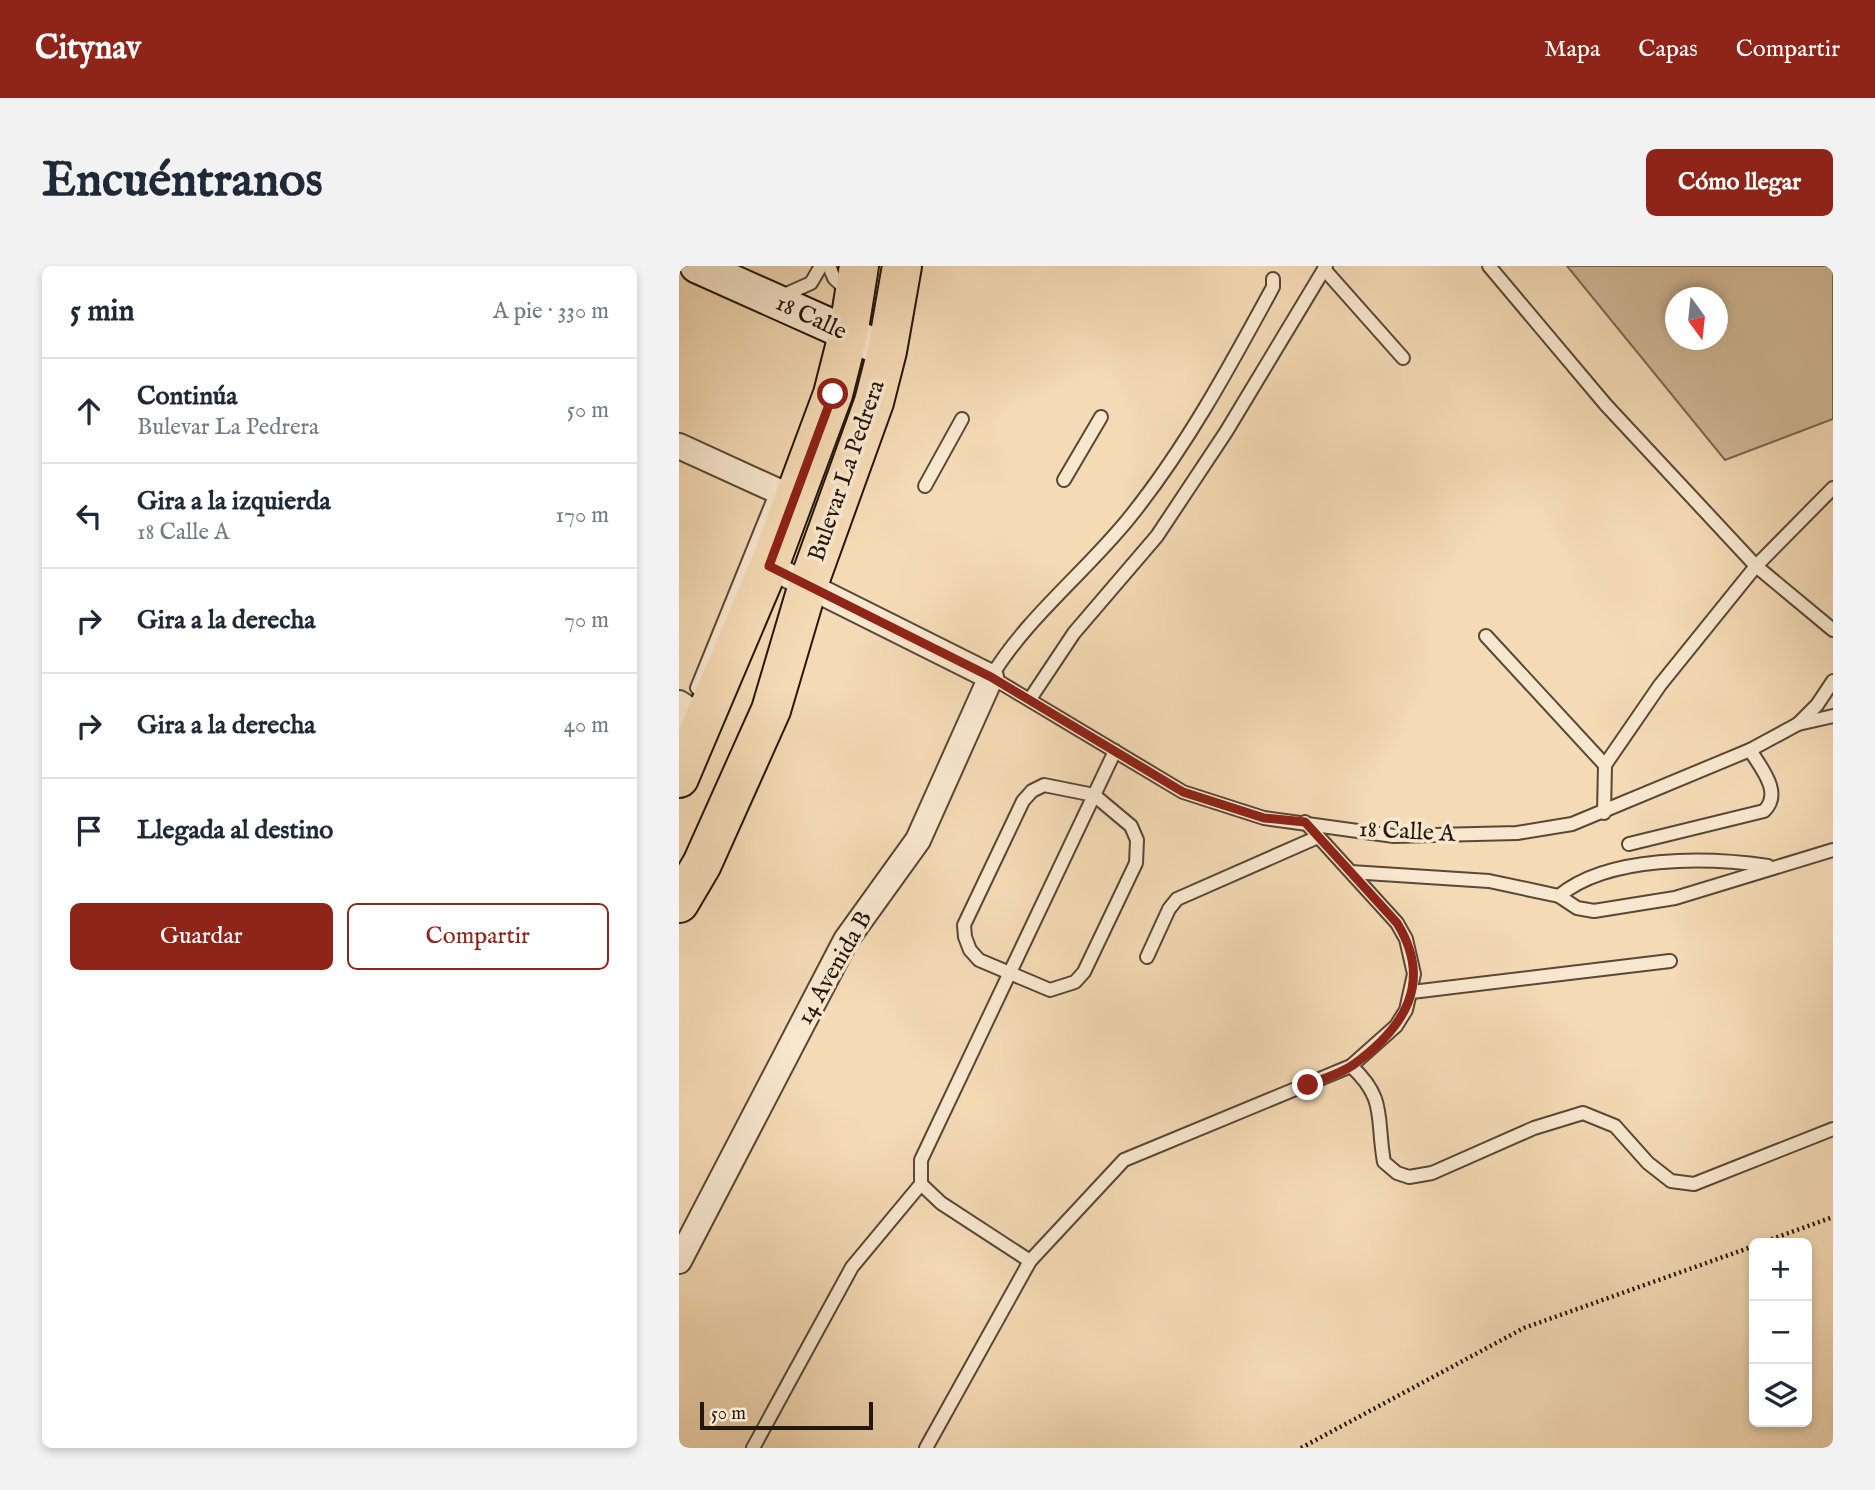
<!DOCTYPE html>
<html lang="es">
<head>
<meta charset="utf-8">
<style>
	:root { --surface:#fff; --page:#f2f2f3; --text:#1f2937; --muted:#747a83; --line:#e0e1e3; --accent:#8f2418 }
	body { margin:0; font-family:"IM FELL English",serif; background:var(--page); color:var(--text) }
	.controls { position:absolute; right:21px; bottom:21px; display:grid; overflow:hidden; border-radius:10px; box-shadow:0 4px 10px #0003 }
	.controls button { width:63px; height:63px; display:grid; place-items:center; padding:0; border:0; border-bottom:2px solid var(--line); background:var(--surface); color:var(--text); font:35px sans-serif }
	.compass { position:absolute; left:986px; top:21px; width:63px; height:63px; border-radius:50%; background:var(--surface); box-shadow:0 4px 10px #0003; rotate:165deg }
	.scale { position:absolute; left:21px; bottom:18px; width:173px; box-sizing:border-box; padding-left:7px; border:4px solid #24170d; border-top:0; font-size:19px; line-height:24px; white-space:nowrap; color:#24170d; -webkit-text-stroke:5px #f8e7cf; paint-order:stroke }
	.stop { position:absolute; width:21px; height:21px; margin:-16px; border:5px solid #8f2418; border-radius:50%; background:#fff }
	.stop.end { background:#8f2418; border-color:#fff; box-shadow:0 2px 7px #0008 }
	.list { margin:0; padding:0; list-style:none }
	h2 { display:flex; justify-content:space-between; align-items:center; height:91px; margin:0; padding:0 28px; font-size:30px }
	h2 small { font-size:23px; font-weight:400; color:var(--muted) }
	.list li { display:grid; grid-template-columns:46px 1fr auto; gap:21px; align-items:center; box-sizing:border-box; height:105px; padding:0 28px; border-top:2px solid var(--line) }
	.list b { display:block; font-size:26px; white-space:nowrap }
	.list p { margin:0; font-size:23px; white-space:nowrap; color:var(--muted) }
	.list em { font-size:23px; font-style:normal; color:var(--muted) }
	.actions { display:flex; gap:14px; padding:21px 28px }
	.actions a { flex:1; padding:16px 0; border:2px solid var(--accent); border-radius:10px; text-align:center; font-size:24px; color:var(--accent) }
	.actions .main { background:var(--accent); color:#fff }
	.icon { flex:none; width:38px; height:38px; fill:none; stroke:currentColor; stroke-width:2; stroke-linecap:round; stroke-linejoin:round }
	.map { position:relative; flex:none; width:1154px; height:1182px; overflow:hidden; border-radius:10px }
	header { display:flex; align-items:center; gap:42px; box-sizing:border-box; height:98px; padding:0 35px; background:var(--accent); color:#fff }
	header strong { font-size:33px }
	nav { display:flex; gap:38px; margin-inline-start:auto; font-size:24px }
	.intro { display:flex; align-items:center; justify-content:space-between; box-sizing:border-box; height:168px; padding:0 42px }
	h1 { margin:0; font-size:49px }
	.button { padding:18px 32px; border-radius:10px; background:var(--accent); color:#fff; font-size:24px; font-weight:700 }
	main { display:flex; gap:42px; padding:0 42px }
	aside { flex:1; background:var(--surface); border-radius:10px; box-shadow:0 4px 10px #0003 }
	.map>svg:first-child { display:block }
	.green { fill:#d1b998; stroke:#7a6852; stroke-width:2; fill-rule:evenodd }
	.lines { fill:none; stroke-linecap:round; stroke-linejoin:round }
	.lane-casing { stroke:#584837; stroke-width:16 }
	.street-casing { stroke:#584837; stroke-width:28 }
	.secondary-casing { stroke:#24170d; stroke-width:37 }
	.primary-casing { stroke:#24170d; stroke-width:42 }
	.path { stroke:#24170d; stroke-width:4.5; stroke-dasharray:2 3.5; stroke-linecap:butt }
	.lane { stroke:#f8e7cf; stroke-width:12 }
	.street { stroke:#f8e7cf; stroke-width:24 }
	.secondary { stroke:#f8e7cf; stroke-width:33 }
	.primary { stroke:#f4dab5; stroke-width:38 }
	.route { stroke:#8f2418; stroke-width:9 }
	.labels { text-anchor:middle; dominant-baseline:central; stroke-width:7; stroke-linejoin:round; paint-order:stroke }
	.street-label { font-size:24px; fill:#24170d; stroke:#f8e7cf }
</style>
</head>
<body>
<header>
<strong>Citynav</strong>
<nav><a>Mapa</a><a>Capas</a><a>Compartir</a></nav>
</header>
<div class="intro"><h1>Encuéntranos</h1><a class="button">Cómo llegar</a></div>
<main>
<aside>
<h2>5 min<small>A pie · 330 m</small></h2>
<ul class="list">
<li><svg class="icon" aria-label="ahead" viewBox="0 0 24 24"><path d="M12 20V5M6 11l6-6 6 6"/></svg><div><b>Continúa</b><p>Bulevar La Pedrera</p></div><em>50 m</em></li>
<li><svg class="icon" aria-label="left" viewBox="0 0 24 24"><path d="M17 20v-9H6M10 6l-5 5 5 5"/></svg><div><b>Gira a la izquierda</b><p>18 Calle A</p></div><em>170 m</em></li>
<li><svg class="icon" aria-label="right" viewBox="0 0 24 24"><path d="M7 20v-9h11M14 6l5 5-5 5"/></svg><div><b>Gira a la derecha</b></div><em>70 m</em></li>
<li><svg class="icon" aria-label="right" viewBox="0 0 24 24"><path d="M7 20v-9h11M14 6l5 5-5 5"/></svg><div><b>Gira a la derecha</b></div><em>40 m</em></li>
<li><svg class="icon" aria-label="arrive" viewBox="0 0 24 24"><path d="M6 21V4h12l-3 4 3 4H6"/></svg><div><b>Llegada al destino</b></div></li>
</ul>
<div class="actions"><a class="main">Guardar</a><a>Compartir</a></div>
</aside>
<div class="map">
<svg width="1154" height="1182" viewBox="0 0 1154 1182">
	<rect width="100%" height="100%" fill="#f4dab5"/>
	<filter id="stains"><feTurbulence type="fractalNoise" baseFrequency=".00286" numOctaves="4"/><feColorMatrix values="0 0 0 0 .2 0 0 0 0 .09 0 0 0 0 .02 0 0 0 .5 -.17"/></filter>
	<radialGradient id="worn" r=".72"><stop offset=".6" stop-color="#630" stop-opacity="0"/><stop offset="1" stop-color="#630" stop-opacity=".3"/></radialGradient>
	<path class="green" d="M888 0H1154V153L1046 194ZM996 32H1038V74H996Z"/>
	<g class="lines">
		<g class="lane-casing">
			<g id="lane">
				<polyline points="150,0 155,12 171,27"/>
				<polyline points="810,0 927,139 1077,300 1154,364"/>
				<polyline points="645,3 724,92"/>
				<path d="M594 13V21C551 100 508 180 451 251 407 306 348 351 312 411L504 526 585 552 715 570 838 567 893 558 1071 484 1119 458 1154 450"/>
				<polyline points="103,30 132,17 142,0"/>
				<polyline points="385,214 422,151"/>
				<polyline points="246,220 283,153"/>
				<polyline points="807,370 926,499"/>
				<polyline points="18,422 98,225"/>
				<polyline points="351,433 395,367 478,270 547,166 647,0"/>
				<polyline points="1119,458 1138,439 1154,415"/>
				<polyline points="0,461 11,439"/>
				<polygon points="365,519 415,529 452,560 458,574 457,597 405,706 396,716 371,724 300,694 291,684 286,671 285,659 344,535 353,525"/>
				<polyline points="925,547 926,499 981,419 1077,300 1154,222"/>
				<path d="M950 578 1085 545C1104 527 1082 502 1071 484"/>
				<polyline points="672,606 810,615 880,630 898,642 915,645 996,632 1154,584"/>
				<path d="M880 630C929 589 1028 591 1089 600"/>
				<polyline points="468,691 490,643 498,633 639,571"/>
				<polyline points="733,726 991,695"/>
				<path d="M672 800C708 833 697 852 705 896L718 907 730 911 753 907 855 862 904 847 936 860 969 897 992 915 1015 918 1154 863"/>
				<polyline points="351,995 262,937 242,918 242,894 436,485"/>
				<polyline points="74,1182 173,1001 242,918"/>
				<polyline points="247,1182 351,995 445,894 672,800 717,760 727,744 735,708 727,673 718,657 626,556"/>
			</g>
		</g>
		<g class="street-casing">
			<g id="street">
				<polyline points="0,180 116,233"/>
				<polyline points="0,437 25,454"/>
				<polyline points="0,995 167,674 239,574 312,411 90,300"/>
			</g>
		</g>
		<g class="secondary-casing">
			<polyline id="secondary" points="18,0 208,85"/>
		</g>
		<g class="primary-casing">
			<g id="primary">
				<polyline points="0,512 90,300 154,128 169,69 180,0"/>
				<polyline points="0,637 23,598 92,444 129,319 195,136 208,85 223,0"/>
			</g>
		</g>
		<g class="path">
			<polyline points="1082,977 1154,951"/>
			<polyline points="622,1182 845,1062 1075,980"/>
		</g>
		<use href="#lane" class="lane"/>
		<use href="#street" class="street"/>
		<use href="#secondary" class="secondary"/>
		<use href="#primary" class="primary"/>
	</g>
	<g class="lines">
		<path class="route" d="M154 128 90 300 312 411 504 526 585 552 626 556 718 657C755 717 725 762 674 799 661 808 643 813 629 819"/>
	</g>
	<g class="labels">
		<g class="street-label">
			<text transform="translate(132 52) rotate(25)">18 Calle</text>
			<text transform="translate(168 205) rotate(-71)">Bulevar La Pedrera</text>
			<text transform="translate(728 566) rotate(3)">18 Calle A</text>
			<text transform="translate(156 702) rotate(-60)">14 Avenida B</text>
		</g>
	</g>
	<rect width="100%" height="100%" filter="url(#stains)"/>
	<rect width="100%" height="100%" fill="url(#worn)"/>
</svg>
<div class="controls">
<button>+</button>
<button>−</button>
<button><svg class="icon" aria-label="layers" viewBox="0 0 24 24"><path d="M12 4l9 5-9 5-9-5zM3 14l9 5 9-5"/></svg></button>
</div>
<svg class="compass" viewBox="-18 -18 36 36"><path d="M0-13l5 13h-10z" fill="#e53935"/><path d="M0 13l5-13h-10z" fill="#747a83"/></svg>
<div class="scale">50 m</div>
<div class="stop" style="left:154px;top:128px"></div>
<div class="stop end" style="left:629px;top:819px"></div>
</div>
</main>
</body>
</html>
